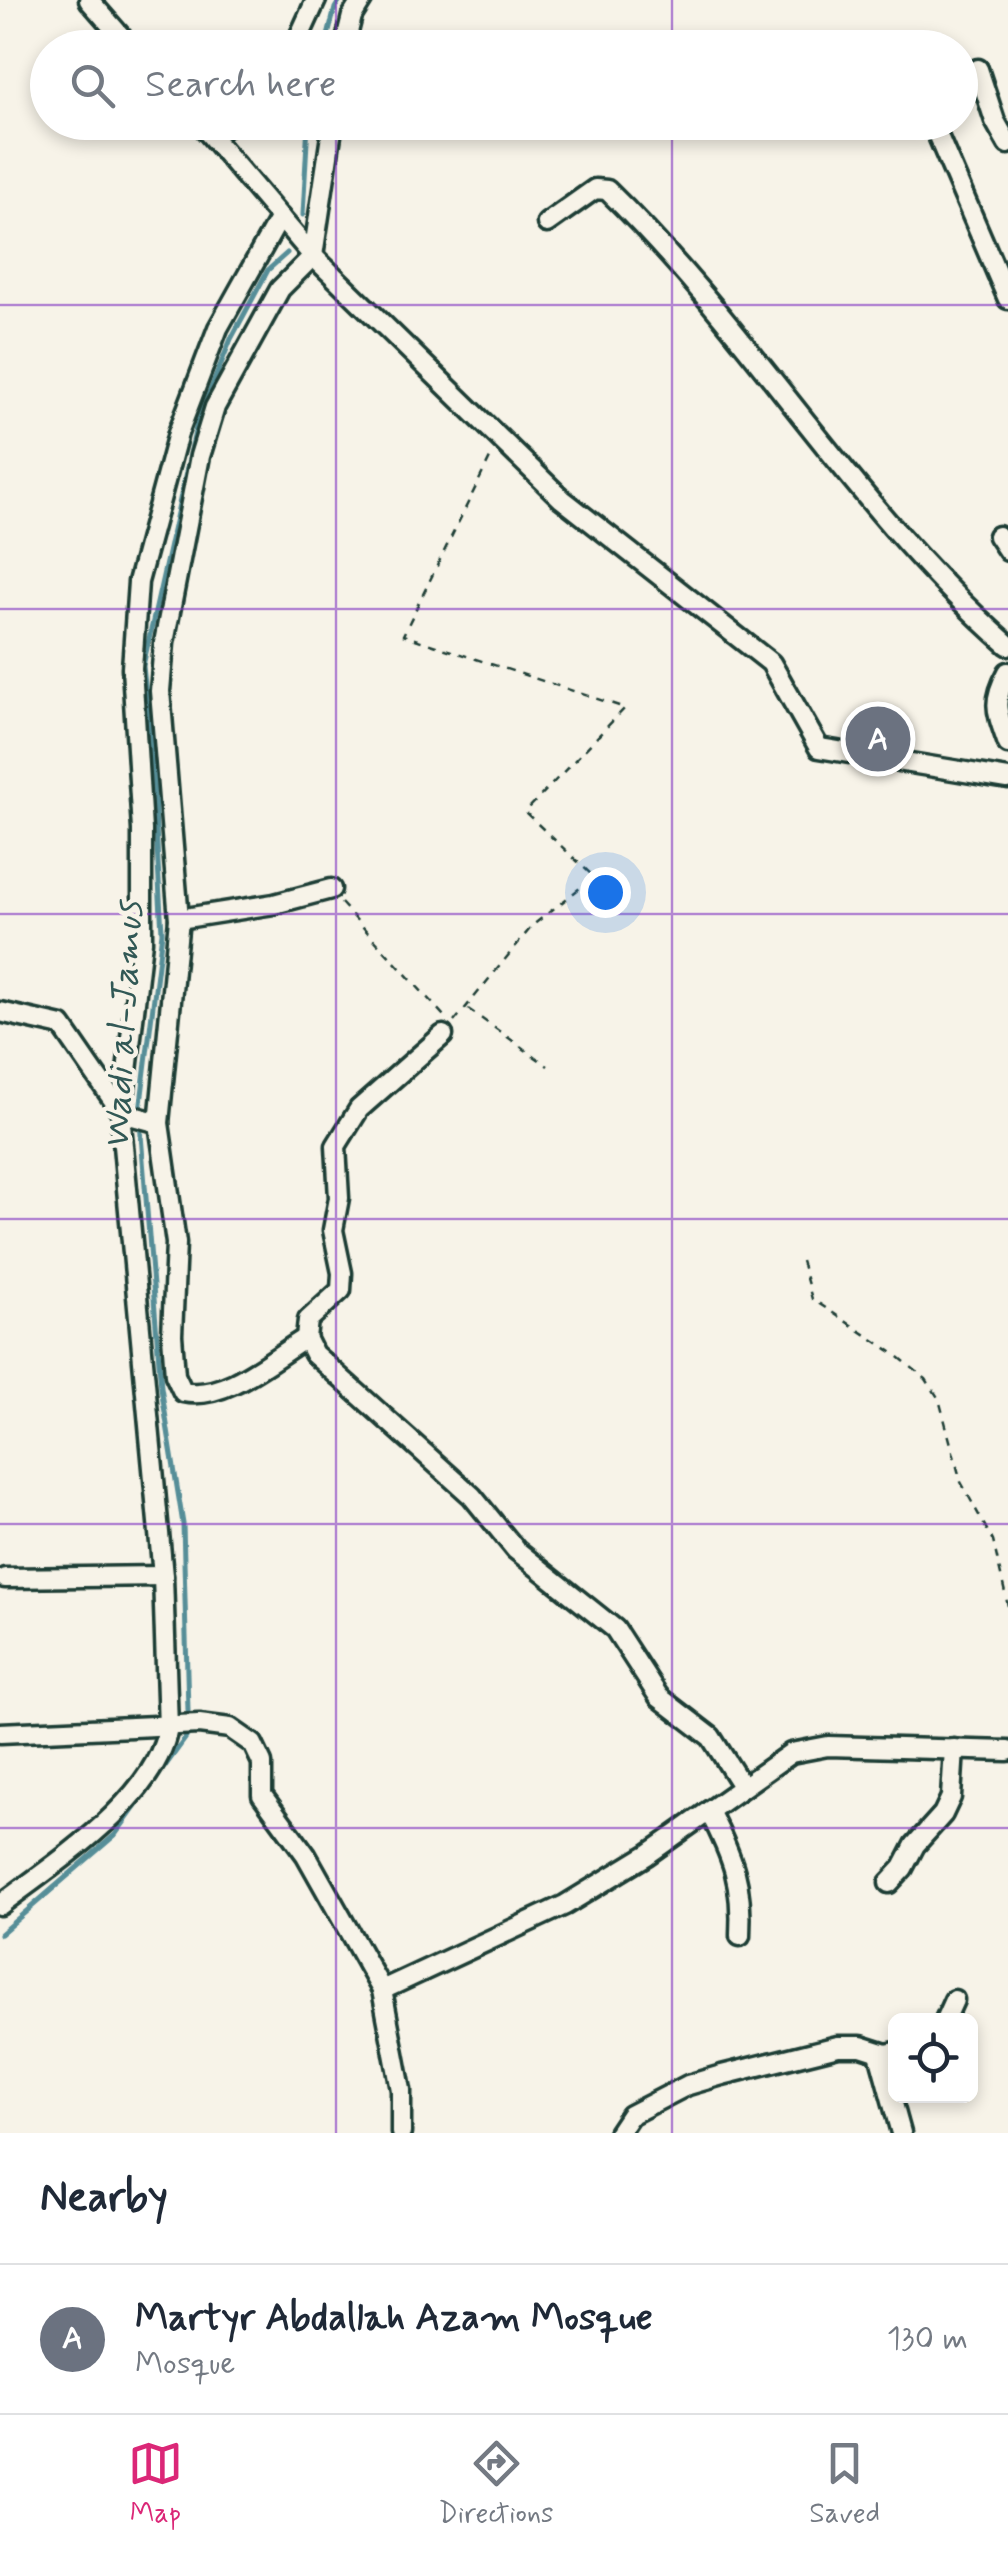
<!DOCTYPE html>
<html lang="en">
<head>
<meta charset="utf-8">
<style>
	:root { --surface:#fff; --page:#f2f2f3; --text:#1f2937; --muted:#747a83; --line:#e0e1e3; --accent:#db2777 }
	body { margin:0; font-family:Mynerve,sans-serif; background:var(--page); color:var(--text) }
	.controls { position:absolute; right:30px; bottom:30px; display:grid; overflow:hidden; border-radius:15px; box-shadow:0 5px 15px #0003 }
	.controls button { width:90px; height:90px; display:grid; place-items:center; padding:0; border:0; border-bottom:2px solid var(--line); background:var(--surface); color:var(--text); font:50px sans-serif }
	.you { position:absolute; left:605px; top:892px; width:35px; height:35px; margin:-25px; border:8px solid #fff; border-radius:50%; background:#1a73e8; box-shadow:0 0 0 15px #1a73e833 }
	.badge { display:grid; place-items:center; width:65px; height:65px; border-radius:50%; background:var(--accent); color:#fff; font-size:32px; font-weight:700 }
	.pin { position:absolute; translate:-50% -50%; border:5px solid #fff; box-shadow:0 2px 10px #0006 }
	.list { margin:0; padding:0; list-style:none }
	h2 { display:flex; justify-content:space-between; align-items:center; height:130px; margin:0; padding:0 40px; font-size:42px }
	h2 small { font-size:32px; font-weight:400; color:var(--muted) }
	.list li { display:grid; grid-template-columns:65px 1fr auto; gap:30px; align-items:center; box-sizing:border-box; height:150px; padding:0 40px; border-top:2px solid var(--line) }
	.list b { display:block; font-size:38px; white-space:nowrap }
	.list p { margin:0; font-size:32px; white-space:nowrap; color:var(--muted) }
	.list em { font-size:32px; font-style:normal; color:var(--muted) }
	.icon { flex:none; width:55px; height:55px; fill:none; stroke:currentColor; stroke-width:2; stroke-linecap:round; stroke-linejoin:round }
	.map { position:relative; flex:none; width:1008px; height:2133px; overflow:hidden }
	.search { position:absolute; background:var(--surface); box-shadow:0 5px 15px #0003; left:30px; right:30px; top:30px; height:110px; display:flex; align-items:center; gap:25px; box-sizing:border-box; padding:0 35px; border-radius:55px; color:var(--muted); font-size:38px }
	.sheet { height:280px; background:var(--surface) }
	nav { display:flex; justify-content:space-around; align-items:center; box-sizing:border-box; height:140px; border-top:2px solid var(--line); background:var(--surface); font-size:28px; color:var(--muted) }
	nav a { display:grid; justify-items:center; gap:5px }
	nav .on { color:var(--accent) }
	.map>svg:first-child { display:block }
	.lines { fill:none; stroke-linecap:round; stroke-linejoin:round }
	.stream { stroke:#568e98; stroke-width:5 }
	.minor-casing { stroke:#1f3d34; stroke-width:25 }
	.path { stroke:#1f3d34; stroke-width:2.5; stroke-dasharray:8 8; stroke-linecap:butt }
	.minor { stroke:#f7f3e8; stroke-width:18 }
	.grid { fill:none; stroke:#7b2cbf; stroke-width:2.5; stroke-opacity:0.55 }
	.labels { text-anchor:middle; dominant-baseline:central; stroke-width:9; stroke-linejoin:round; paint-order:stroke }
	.water-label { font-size:38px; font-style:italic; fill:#315855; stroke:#f7f3e8 }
</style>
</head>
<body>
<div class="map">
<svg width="1008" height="2133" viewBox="0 0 1008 2133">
	<rect width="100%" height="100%" fill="#f7f3e8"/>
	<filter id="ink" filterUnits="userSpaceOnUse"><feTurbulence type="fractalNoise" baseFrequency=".01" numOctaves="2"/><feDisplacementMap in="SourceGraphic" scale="20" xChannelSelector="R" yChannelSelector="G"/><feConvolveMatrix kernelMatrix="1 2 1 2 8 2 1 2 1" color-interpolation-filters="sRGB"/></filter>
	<g filter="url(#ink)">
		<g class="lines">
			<g class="stream">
				<polyline points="325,48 335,8 340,0"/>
				<polyline points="303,215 308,122"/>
				<polyline points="140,1111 162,932 151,743 143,666 197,423 231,339 268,270 287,253"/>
				<polyline points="140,1122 161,1387 183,1524 188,1711"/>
				<polyline points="0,1934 115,1835 187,1736"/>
			</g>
			<g class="minor-casing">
				<g id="minor">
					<polyline points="89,0 131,48"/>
					<polyline points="294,48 316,0"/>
					<polyline points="344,48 352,16 362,0"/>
					<polyline points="978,69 995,121 1008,144"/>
					<polyline points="199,122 313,256 562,499 771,663 819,748 1008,779"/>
					<polyline points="932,122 1008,299"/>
					<polyline points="213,138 230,122"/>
					<path d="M547 223 595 189 607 190C752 331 855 511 1008 645"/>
					<polyline points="998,536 1008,551"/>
					<path d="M1008 672C991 703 997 712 1008 744"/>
					<polyline points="179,919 274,904 331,889"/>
					<polyline points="0,1012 62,1026 122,1113 159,1123"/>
					<polyline points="443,1035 359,1109 336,1146 339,1198 333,1230 342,1273 341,1290 308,1320 306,1338 314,1354 472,1496 516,1550 615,1629 659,1697 711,1737 742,1786"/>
					<path d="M306 1338C271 1359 225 1401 183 1392L175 1375 172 1335 176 1243 159 1123 179 919 160 691 164 643 200 456 215 407 280 289 313 256 333 122"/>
					<polyline points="5,1578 163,1576"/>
					<polyline points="0,1733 199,1724 230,1728 253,1744 262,1763 262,1795 306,1855 382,1990 565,1905 647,1855 791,1753 828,1746 1008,1751"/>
					<path d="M709 1811C733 1858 743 1883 740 1936"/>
					<polyline points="889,1883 903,1868 915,1845 943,1814 951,1797 954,1749"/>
					<path d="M0 1905C55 1863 155 1800 168 1728L163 1576 121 1124 142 941V830L132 668 138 582 178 433 218 328 280 217"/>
					<polyline points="382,1990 401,2090 401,2133"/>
					<polyline points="945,2020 954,2000"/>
					<polyline points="879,2053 901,2133"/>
					<polyline points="618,2133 630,2115 688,2085 722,2075 838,2046 861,2046 886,2054 896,2052"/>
				</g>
			</g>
			<g class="path">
				<polyline points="341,903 444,1016"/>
				<polyline points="468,1009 548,1066"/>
				<polyline points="454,1022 533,925 594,877 525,812 625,708 403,635 492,454"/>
				<polyline points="801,1261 812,1299 895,1354 926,1379 939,1399 961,1482 993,1541 1008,1606"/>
			</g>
			<use href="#minor" class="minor"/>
		</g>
	</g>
	<path class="grid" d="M336 0V48M672 0V48M336 122V2133M672 122V2133M0 305H1008M0 609H1008M0 914H1008M0 1219H1008M0 1524H1008M0 1828H1008"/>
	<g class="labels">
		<g class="water-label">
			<text transform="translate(124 1026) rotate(-87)">Wadi al-Jamus</text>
		</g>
	</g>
</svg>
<div class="controls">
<button><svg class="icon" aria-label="locate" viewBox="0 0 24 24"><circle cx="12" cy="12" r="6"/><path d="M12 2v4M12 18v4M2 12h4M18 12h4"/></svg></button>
</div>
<div class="you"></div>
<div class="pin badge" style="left:878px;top:739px;background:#6b7280">A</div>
<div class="search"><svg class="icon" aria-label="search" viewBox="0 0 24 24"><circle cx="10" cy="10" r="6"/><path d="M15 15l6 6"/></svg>Search here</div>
</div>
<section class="sheet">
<h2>Nearby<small></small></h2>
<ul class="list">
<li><span class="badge" style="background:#6b7280">A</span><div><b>Martyr Abdallah Azam Mosque</b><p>Mosque</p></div><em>130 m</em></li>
</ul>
</section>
<nav>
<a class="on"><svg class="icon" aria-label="map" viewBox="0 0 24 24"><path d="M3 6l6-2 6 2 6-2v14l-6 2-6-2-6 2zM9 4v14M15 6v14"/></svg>Map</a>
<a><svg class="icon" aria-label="directions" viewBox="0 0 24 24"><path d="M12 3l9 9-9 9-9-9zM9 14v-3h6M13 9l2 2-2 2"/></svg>Directions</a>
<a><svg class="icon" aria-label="saved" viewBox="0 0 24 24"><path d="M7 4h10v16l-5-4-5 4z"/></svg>Saved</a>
</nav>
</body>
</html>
